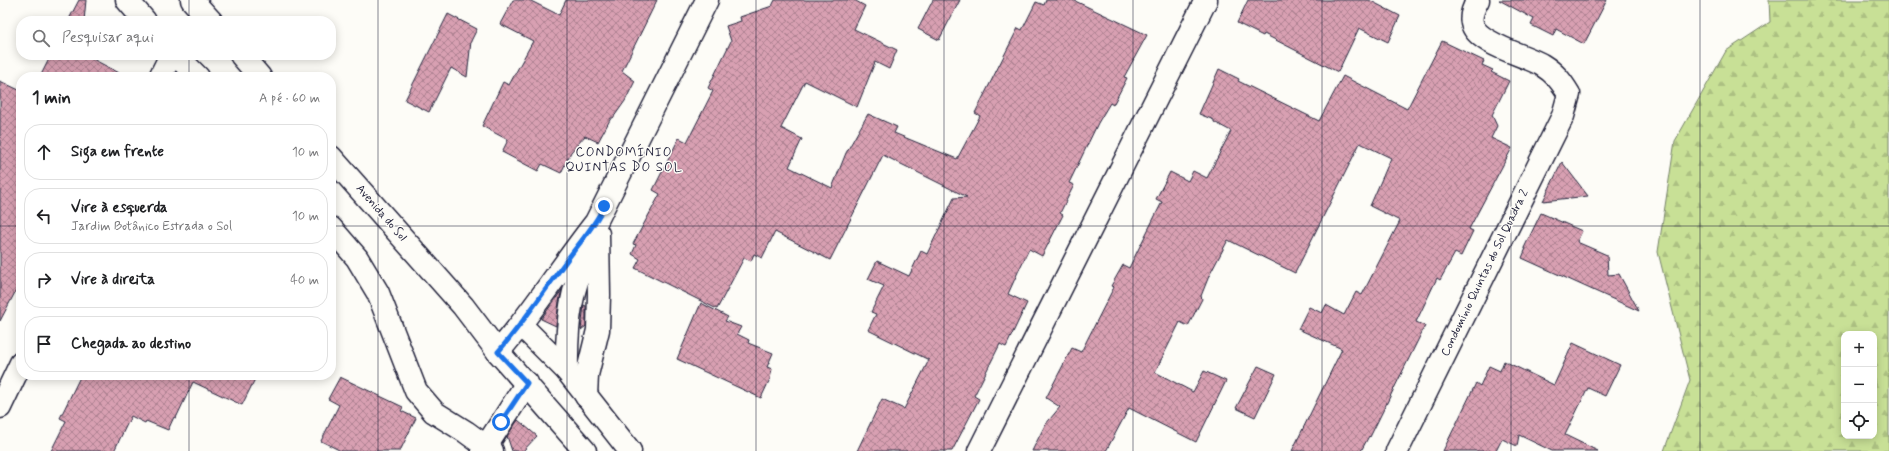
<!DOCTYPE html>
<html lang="pt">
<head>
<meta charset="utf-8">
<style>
	:root { --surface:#fff; --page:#f2f2f2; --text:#202124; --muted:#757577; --line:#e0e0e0 }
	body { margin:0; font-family:Mynerve,sans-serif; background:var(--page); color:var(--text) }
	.controls { position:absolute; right:12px; bottom:12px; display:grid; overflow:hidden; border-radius:8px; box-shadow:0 2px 10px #0003 }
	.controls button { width:36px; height:36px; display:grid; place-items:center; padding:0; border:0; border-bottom:1px solid var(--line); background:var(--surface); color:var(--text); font:20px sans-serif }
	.stop { position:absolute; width:12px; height:12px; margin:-9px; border:3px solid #1a73e8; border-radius:50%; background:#fff }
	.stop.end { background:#1a73e8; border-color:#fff; box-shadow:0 1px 4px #0008 }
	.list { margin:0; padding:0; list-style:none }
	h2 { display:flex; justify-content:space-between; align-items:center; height:52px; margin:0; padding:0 16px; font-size:17px }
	h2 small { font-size:13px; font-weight:400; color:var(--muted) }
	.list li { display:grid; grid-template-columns:26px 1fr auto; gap:12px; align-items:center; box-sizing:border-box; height:56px; margin:0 8px 8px; padding:0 8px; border:1px solid var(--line); border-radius:16px }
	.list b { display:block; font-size:15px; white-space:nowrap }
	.list p { margin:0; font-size:13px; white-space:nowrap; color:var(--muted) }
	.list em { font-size:13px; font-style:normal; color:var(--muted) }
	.icon { flex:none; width:22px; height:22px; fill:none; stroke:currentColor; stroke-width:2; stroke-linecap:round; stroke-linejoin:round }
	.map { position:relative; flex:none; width:1889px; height:451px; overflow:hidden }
	.search { position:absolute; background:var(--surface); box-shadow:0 2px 10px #0003; left:16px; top:16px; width:320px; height:44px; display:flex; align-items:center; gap:10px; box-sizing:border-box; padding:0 14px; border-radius:16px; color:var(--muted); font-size:15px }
	.panel { position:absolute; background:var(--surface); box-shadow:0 2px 10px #0003; left:16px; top:72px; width:320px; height:308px; border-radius:16px }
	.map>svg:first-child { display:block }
	.forest { fill:url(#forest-firs); stroke:#758168; fill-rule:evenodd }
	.building { fill:url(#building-cross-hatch); stroke:#22223b }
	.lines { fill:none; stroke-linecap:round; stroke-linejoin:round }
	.street-casing { stroke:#22223b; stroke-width:25 }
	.secondary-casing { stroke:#22223b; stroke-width:25 }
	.street { stroke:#fdfcf7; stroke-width:22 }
	.secondary { stroke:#fdfcf7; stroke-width:22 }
	.route { stroke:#1a73e8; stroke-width:5 }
	.grid { fill:none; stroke:#22223b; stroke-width:1; stroke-opacity:0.55 }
	.labels { text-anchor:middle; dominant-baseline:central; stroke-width:3; stroke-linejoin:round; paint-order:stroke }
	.street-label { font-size:12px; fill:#22223b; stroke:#fdfcf7 }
	.neighbourhood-label { font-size:13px; letter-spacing:1px; fill:#22223b; stroke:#fdfcf7 }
</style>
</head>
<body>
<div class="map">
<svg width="1889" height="451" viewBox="0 0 1889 451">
	<defs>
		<pattern id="forest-firs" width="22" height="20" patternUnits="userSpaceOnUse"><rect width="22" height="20" fill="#c8e096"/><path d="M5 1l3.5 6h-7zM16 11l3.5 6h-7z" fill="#acc082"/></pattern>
		<pattern id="building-cross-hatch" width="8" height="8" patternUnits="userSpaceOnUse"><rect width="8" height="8" fill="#d8a0b2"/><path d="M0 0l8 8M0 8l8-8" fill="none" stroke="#af8292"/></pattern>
	</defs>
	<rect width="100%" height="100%" fill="#fdfcf7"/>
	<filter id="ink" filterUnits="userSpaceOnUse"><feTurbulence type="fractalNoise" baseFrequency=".025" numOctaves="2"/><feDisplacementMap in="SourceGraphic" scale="8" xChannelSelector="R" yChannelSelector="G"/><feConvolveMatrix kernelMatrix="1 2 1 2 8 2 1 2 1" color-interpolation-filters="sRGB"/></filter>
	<g filter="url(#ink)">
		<path class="forest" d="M1769 0H1889V451H1664L1690 380 1658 252 1675 141 1726 51 1770 22ZM1844 334H1874V436H1844Z"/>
		<g class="building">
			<polygon points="79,0 86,0 84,21 68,21"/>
			<polygon points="513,0 529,0 559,15 566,0 657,0 622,71 635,81 625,101 613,118 611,118 598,142 585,136 571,152 561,173 542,164 538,171 502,152 508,140 482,126 503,82 509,85 533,41 500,24"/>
			<polygon points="775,0 854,0 865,6 854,29 897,50 889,69 875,62 857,107 805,81 781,128 802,139 789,167 832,188 846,153 868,114 897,127 894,133 957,159 980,116 975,113 1018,28 1022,30 1036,2 1044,5 1046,0 1073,0 1147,35 1124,77 1127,78 1113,105 1110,103 1098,123 1069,183 1074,185 1060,213 1063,215 1042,256 1029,249 1018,272 1008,294 1027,303 1006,347 1000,344 974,396 979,399 952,451 857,451 882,399 904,409 929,360 868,330 876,314 871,312 884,286 868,279 877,261 909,276 921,251 927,254 954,198 967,197 883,155 830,260 775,232 762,258 754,254 751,261 744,258 717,309 635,268 640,259 632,254 636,245 633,244 660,194 653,190 679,138 687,142 713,91 708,88 731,41 726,26 741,21 740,17 772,6"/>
			<polygon points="933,0 960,0 939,40 918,29"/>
			<polygon points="1248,0 1369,0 1400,16 1388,42 1359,28 1338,72 1264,34 1263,36 1237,23"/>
			<polygon points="1499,0 1607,0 1584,44 1556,29 1553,36 1531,25 1534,19"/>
			<polygon points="448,14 477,29 471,41 467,77 451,68 429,112 405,100"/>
			<polygon points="1442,41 1484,61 1482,65 1493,70 1491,72 1509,81 1492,115 1497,126 1491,138 1512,148 1469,229 1473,231 1461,256 1455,253 1440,280 1437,278 1416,322 1425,326 1370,437 1369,436 1361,451 1292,451 1342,349 1298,329 1309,307 1322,313 1326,305 1344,315 1356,292 1362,295 1400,221 1370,206 1391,158 1360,143 1295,273 1228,240 1209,276 1201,296 1202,299 1188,326 1180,322 1155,372 1193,392 1204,371 1226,381 1196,442 1129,408 1106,451 1032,451 1045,425 1060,407 1046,398 1072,348 1081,352 1114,287 1111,286 1123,265 1129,268 1162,202 1156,199 1170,172 1188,181 1193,171 1207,178 1231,131 1214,122 1214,120 1199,114 1219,69 1239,79 1238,81 1319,121 1343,76 1407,109"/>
			<polygon points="51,55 85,55 127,77 40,77"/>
			<polygon points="0,81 21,91 21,281 0,321"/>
			<polygon points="1562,162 1588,196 1543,201"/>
			<polygon points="1541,213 1582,231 1577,242 1607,255 1608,275 1619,274 1639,311 1522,258 1526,248 1524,248"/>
			<polygon points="562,290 559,302 556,326 541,319"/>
			<polygon points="701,303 728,317 725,321 741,327 737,334 749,340 748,343 773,353 767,367 772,369 770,379 761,398 677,359"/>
			<polygon points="584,305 586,306 586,326 581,330"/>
			<polygon points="1573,343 1620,365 1605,396 1588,388 1565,435 1598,451 1552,451 1519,435 1517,446 1502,439 1496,451 1443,451 1476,383 1480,386 1489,366 1500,371 1504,361 1554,385"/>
			<polygon points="1258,366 1276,374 1255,417 1236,408"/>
			<polygon points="81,375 257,375 242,405 193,382 176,418 174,417 168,430 146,421 145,423 131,416 114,451 51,451 66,421 60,418"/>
			<polygon points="340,377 403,407 401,411 416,418 400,451 341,451 321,441 339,405 328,399"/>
			<polygon points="518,420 537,436 523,451 512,451 507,436"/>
		</g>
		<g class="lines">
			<g class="street-casing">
				<g id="street">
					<polyline points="127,0 145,21"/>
					<polyline points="176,55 198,77"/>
					<polyline points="160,77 171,55"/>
					<polyline points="331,228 357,258 378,293 416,391 434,412 466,432 492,451"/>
					<path d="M592 240C571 289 566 319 567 371L630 451"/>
					<polyline points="521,325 567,371"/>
					<path d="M498 352C534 311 562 265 596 222L707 0"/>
					<polyline points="586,396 587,375 598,330 599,295 598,234"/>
					<polyline points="0,407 21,363"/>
					<polyline points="483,451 527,383"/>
					<polyline points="979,451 1206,0"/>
					<path d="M1397 451 1563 116 1569 94C1561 81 1555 73 1542 65 1526 55 1476 44 1472 23 1470 15 1474 7 1478 0"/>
				</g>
			</g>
			<g class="secondary-casing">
				<g id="secondary">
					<polyline points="192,0 211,21"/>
					<polyline points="241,55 260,77"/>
					<polyline points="331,157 463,306 498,352 585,451"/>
				</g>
			</g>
			<use href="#street" class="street"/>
			<use href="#secondary" class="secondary"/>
		</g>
	</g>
	<g class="lines" filter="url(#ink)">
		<path class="route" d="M501 422 527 383 498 352C523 323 542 294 564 264 578 244 594 228 604 206"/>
	</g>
	<path class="grid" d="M189 0V21M378 0V451M567 0V451M756 0V451M944 0V451M1133 0V451M1322 0V451M1511 0V451M1700 0V451M189 55V77M0 226H21M331 226H1889M189 375V451"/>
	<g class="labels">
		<g class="street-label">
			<text transform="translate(381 213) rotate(49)">Avenida do Sol</text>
			<text transform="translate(1485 273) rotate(-64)">Condomínio Quintas do Sol Quadra 2</text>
		</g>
		<g class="neighbourhood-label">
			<text x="624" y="152">CONDOMÍNIO<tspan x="624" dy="15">QUINTAS DO SOL</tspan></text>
		</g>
	</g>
</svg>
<div class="controls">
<button>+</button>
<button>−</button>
<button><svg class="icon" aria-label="locate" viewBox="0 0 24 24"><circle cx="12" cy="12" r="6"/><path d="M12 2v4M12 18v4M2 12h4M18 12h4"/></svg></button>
</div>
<div class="stop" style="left:501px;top:422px"></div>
<div class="stop end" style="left:604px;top:206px"></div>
<div class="search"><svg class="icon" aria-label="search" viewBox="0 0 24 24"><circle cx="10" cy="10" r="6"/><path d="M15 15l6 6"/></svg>Pesquisar aqui</div>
<section class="panel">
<h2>1 min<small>A pé · 60 m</small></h2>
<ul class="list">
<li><svg class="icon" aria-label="ahead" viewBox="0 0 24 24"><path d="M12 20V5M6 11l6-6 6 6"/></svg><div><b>Siga em frente</b></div><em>10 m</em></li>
<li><svg class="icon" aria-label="left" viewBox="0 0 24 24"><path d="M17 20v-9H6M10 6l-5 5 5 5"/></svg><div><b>Vire à esquerda</b><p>Jardim Botânico Estrada o Sol</p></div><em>10 m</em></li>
<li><svg class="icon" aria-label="right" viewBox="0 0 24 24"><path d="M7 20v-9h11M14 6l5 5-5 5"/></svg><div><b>Vire à direita</b></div><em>40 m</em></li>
<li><svg class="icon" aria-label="arrive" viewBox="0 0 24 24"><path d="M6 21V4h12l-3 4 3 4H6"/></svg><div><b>Chegada ao destino</b></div></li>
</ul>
</section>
</div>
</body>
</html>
